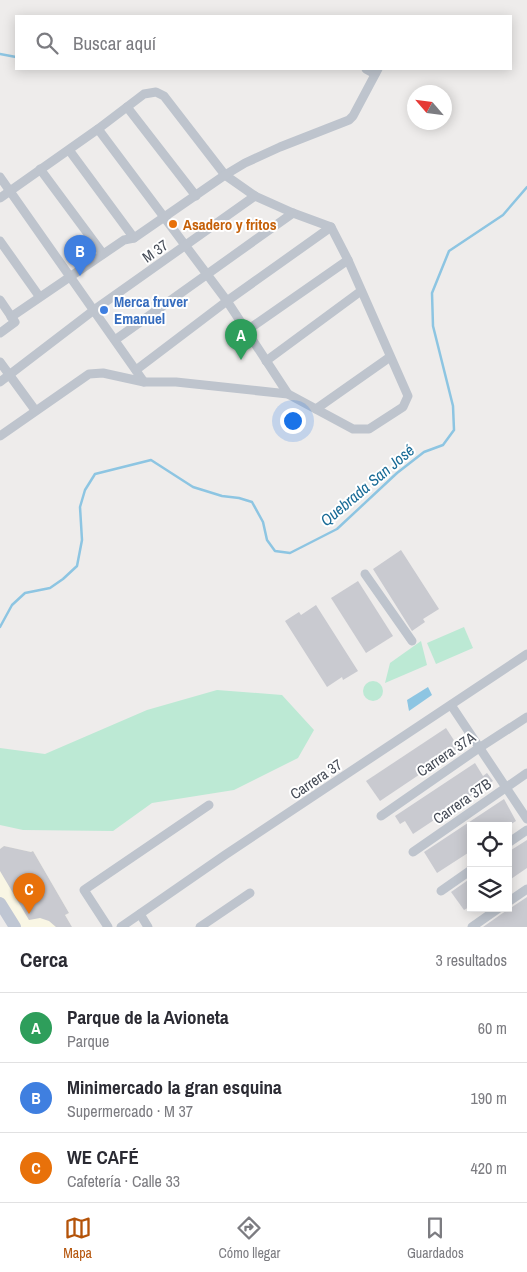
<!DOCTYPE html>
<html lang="es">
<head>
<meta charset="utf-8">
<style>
	:root { --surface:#fff; --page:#f7f7f7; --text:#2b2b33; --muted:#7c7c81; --line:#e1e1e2; --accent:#b45309 }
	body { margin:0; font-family:"Archivo Narrow",sans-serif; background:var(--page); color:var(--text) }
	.controls { position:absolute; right:15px; bottom:15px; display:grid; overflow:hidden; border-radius:0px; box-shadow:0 2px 12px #0003 }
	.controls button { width:45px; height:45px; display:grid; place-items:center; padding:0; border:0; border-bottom:1px solid var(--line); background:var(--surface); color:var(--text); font:25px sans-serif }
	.compass { position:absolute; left:407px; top:85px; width:45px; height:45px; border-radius:50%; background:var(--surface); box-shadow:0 2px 12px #0003; rotate:298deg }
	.you { position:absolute; left:292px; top:420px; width:18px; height:18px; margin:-12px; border:4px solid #fff; border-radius:50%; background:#1a73e8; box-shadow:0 0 0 8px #1a73e833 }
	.badge { display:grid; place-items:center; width:32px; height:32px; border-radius:50%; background:var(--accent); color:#fff; font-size:16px; font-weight:700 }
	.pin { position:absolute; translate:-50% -41px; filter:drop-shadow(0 1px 2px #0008) }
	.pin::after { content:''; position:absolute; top:26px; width:18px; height:15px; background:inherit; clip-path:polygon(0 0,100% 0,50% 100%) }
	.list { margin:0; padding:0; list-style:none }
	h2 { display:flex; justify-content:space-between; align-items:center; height:65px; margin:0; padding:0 20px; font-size:21px }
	h2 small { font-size:16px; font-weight:400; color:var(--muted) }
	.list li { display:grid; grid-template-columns:32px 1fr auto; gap:15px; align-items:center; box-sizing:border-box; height:70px; padding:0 20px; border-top:1px solid var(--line) }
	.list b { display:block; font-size:19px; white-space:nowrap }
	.list p { margin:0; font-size:16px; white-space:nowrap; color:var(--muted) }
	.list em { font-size:16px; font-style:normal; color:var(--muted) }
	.icon { flex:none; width:28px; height:28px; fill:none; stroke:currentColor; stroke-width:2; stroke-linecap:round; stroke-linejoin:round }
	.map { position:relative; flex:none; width:527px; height:927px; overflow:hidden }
	.search { position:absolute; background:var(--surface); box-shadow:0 2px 12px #0003; left:15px; right:15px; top:15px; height:55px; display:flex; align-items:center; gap:12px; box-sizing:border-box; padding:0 18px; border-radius:0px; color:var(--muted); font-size:19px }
	.sheet { height:275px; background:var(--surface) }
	nav { display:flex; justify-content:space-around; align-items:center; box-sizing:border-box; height:70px; border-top:1px solid var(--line); background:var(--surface); font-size:14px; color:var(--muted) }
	nav a { display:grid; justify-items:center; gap:2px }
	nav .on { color:var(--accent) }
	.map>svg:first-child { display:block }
	.commercial { fill:#f9f6e4 }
	.green { fill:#bce9d4 }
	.water { fill:#8dc5e2 }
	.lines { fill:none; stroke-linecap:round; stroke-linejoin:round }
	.stream { stroke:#8dc5e2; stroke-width:2.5 }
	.building { fill:#c9cad0 }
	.street { stroke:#bec4cd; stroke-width:9 }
	.secondary { stroke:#bfc6d3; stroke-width:12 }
	.food-dot { fill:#e8710a; stroke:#fff; stroke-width:2 }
	.shop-dot { fill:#3f7fe0; stroke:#fff; stroke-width:2 }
	.labels { text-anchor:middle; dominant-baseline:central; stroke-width:4; stroke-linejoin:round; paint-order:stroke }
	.food-label { font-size:15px; font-weight:bold; fill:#c56008; stroke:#fff; text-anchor:start }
	.street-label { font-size:15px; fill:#464c57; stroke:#fff }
	.shop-label { font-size:15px; font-weight:bold; fill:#366cbe; stroke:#fff; text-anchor:start }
	.water-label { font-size:16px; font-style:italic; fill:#196b96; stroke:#fff }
</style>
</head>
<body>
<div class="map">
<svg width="527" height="927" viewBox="0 0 527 927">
	<rect width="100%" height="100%" fill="#eeeceb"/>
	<polygon class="commercial" points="4,846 31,852 33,851 69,913 65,915 72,927 15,927 0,903 0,849"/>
	<g class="green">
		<polygon points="464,627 473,648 436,664 427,643"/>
		<polygon points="421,641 427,665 385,683 390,663"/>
		<circle cx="373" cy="691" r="10"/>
		<polygon points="217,690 282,695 314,730 298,758 234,790 152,803 113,831 23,830 0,825 0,748 45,754 147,710"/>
	</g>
	<polygon class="water" points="428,687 432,695 409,711 407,700"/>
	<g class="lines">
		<g class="stream">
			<polyline points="0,54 16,57"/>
			<polyline points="0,627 12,605 25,593 50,588 63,579 77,566 82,540 80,507 85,490 95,474 151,460 193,487 222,496 239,498 252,502 263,522 267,540 275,551 290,553 337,529 397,473 424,452 443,445 454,430 453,406 433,326 432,293 449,251 503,215 527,187"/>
		</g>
	</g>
	<g class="building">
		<polygon points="401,550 439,609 423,619 425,622 412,631 373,569"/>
		<polygon points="358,581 393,636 366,653 331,598"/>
		<polygon points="316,605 358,671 343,680 342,677 327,687 285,621 299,612 301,615"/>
		<polygon points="446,728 459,748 380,801 366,781"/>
		<polygon points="475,763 483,776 487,773 493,781 413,834 405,821 400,824 395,816"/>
		<polygon points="504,799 516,821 508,826 471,826 471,851 437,873 424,852"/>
		<polygon points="527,840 527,868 508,881 508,852"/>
		<polygon points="4,846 31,852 33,851 69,913 65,915 72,927 56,927 49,921 40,918 29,920 0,871 0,849"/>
		<polygon points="471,878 471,906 464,910 451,892"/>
		<polygon points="527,897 527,927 483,927 500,915"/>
	</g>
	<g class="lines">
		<g class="street">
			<polyline points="366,69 375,74"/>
			<polyline points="127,107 196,196"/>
			<polyline points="98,129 227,301 288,394"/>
			<polyline points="69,150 134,238"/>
			<polyline points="40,169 103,254"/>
			<polyline points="0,177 144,382"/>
			<polyline points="0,198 98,129 144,94 156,92 164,96 225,175 255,196 293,213 331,227 348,260 408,396 403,407 369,429 353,429 288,394 176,382 144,382 103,373 89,374 0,436"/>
			<polyline points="0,241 39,296"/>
			<polyline points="0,300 15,322 0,333"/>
			<polyline points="11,317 124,240 134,238 225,175 245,163 280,147 349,120 353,116 378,69"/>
			<polyline points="246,331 348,260"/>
			<polyline points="115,340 293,213"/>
			<polyline points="266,361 361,291"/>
			<polyline points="0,362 35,410"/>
			<polyline points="136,370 227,301 331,227"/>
			<polyline points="0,382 94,310 255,196"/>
			<polyline points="316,409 390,357"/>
			<polyline points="365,574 412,641"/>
			<polyline points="451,705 527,819"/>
			<polyline points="381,816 479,748 527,717"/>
			<polyline points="508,843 527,830"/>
			<polyline points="413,852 527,773"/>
			<polyline points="441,891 471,870"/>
			<polyline points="508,902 527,889"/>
			<polyline points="140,914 148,927"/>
			<polyline points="108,927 84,890 209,805"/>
			<polyline points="121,927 225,855 527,654"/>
			<polyline points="200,927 250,893"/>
			<polyline points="472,927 499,908"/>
		</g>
		<polyline class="secondary" points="0,903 15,927"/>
	</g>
	<circle class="food-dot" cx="173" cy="224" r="5"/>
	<circle class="shop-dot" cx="104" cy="310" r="5"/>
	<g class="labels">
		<g class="food-label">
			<text x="183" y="224">Asadero y fritos</text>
		</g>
		<g class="street-label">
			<text transform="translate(155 251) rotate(-35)">M 37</text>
			<text transform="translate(446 754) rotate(-34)">Carrera 37A</text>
			<text transform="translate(316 779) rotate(-34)">Carrera 37</text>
			<text transform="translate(462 801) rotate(-35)">Carrera 37B</text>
		</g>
		<g class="shop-label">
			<text x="114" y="301">Merca fruver<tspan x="114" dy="17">Emanuel</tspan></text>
		</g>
		<g class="water-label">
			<text transform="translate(367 485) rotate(-40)">Quebrada San José</text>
		</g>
	</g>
</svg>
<div class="controls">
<button><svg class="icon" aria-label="locate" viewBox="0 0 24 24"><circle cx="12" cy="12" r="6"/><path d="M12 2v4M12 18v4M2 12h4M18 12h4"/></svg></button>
<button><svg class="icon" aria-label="layers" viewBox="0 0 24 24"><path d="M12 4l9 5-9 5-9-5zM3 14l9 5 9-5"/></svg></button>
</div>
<svg class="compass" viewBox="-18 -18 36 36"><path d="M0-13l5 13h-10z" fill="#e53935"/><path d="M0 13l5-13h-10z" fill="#7c7c81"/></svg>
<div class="you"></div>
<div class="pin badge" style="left:241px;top:360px;background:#2e9e5b">A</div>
<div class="pin badge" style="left:80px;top:276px;background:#3f7fe0">B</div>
<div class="pin badge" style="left:29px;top:914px;background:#e8710a">C</div>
<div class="search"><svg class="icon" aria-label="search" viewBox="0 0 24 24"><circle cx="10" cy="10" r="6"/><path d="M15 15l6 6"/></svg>Buscar aquí</div>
</div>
<section class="sheet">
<h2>Cerca<small>3 resultados</small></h2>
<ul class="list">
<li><span class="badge" style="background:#2e9e5b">A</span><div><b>Parque de la Avioneta</b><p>Parque</p></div><em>60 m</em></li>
<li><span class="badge" style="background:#3f7fe0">B</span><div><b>Minimercado la gran esquina</b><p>Supermercado · M 37</p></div><em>190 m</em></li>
<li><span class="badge" style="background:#e8710a">C</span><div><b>WE CAFÉ</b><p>Cafetería · Calle 33</p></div><em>420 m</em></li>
</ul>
</section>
<nav>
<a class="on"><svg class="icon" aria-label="map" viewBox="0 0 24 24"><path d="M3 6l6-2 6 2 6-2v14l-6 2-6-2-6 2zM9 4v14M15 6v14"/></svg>Mapa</a>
<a><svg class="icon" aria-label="directions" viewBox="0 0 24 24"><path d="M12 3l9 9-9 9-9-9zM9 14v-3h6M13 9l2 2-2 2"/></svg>Cómo llegar</a>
<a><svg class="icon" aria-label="saved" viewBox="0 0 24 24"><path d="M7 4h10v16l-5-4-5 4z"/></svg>Guardados</a>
</nav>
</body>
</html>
